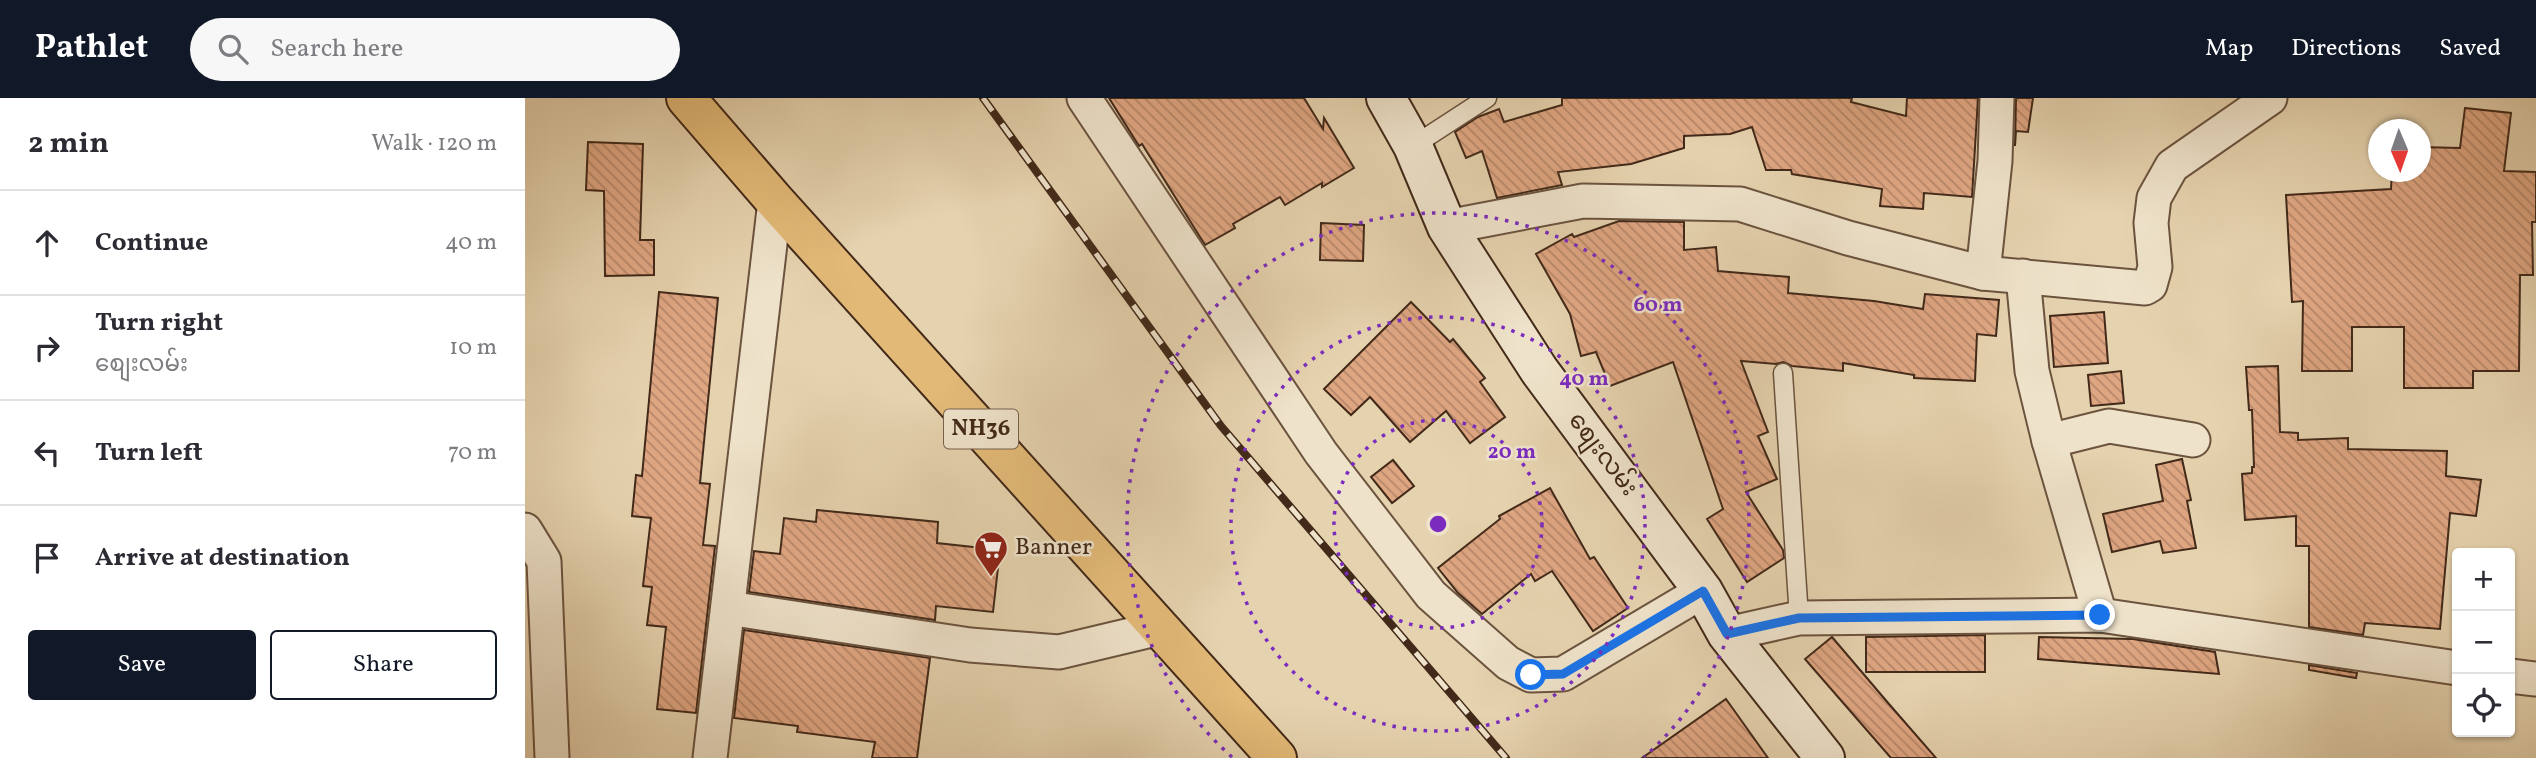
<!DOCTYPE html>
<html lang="en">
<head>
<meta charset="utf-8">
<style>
	:root { --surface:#fff; --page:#f7f7f7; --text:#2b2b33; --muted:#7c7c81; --line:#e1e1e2; --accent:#111827 }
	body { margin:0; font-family:Vollkorn,"Noto Sans Myanmar",serif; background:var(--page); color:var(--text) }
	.controls { position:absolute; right:21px; bottom:21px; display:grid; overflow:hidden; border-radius:7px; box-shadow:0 2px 5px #0004 }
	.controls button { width:63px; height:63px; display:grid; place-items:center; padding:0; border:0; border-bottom:2px solid var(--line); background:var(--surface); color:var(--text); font:35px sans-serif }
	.compass { position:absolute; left:1843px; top:21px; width:63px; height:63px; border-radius:50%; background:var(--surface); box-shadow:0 2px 5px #0004; rotate:178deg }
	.stop { position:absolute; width:21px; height:21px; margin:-16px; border:5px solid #1a73e8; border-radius:50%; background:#fff }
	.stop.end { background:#1a73e8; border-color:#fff; box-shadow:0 2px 7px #0008 }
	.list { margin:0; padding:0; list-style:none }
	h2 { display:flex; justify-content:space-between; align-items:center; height:91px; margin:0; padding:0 28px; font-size:30px }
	h2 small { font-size:23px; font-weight:400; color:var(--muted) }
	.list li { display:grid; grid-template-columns:46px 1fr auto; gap:21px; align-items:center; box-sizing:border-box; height:105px; padding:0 28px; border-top:2px solid var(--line) }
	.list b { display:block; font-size:26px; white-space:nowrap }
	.list p { margin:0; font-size:23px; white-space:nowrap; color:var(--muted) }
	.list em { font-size:23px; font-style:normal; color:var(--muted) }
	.actions { display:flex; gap:14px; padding:21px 28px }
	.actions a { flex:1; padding:16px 0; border:2px solid var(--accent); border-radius:7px; text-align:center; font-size:24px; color:var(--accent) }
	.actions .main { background:var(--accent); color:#fff }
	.icon { flex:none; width:38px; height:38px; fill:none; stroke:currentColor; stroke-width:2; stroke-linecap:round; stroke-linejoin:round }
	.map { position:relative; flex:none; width:2011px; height:660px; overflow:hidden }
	header { display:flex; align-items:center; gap:42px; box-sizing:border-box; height:98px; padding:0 35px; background:var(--accent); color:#fff }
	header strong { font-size:33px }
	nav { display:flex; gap:38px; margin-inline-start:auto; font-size:24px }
	.search { width:490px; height:63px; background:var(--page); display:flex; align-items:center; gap:18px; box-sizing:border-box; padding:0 24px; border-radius:38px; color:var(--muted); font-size:26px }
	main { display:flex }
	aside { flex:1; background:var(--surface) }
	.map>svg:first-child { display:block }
	.building { fill:url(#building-back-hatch); stroke:#422919; stroke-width:2 }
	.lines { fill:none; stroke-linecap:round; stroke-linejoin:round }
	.service-casing { stroke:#6b533e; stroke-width:21 }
	.minor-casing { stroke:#6b533e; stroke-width:37 }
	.secondary-casing { stroke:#422919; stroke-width:42 }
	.trunk-casing { stroke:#422919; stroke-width:42 }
	.service { stroke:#eee2ca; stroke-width:18 }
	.minor { stroke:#eee2ca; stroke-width:33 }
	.secondary { stroke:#eee2ca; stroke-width:38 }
	.trunk { stroke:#e2b977; stroke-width:38 }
	.rail-casing { stroke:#422919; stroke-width:8 }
	.rail { stroke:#eee2ca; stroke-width:5; stroke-dasharray:16; stroke-linecap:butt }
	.route { stroke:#1a73e8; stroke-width:9 }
	.ring { fill:none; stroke:#7b2cbf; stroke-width:3.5; stroke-dasharray:3.5 7 }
	.labels { text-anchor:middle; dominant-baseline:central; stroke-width:5; stroke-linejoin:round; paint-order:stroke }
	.shield { fill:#eee2ca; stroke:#76604e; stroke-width:2 }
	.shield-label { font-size:23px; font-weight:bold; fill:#422919 }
	.street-label { font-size:24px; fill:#422919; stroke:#eee2ca }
	.poi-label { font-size:24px; fill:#422919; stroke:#eee2ca; text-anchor:start }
	.centre { fill:#7b2cbf; stroke:#eee2ca; stroke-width:3.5 }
	.ring-label { font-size:21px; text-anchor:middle; font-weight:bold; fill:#7b2cbf; stroke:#eee2ca; stroke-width:5; stroke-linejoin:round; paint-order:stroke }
</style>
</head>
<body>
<header>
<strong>Pathlet</strong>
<div class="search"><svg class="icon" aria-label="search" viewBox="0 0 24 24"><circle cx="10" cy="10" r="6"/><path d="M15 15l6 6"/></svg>Search here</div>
<nav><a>Map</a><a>Directions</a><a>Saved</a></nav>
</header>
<main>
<aside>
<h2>2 min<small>Walk · 120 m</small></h2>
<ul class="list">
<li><svg class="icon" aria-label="ahead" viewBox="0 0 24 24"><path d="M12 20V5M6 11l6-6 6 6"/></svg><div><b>Continue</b></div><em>40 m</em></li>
<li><svg class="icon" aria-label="right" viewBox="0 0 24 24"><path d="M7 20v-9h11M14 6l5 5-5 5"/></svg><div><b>Turn right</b><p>စျေးလမ်း</p></div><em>10 m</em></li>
<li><svg class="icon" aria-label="left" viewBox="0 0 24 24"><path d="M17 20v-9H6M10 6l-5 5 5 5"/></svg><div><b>Turn left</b></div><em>70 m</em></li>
<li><svg class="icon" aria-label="arrive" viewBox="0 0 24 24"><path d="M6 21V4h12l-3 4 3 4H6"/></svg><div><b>Arrive at destination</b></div></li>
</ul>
<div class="actions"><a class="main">Save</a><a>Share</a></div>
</aside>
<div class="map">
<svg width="2011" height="660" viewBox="0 0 2011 660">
	<defs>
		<pattern id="building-back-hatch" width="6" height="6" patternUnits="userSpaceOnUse" patternTransform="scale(1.75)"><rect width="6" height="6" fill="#dfa682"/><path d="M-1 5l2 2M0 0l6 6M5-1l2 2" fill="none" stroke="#b6876a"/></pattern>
	</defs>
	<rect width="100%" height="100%" fill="#e5d2ae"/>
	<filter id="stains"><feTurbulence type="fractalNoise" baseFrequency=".00286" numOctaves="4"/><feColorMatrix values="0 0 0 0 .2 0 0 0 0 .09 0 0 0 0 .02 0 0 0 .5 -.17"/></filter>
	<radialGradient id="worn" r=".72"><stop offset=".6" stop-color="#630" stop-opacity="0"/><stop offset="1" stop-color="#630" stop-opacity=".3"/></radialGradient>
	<g class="building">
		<polygon points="584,0 779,0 798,31 799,20 829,70 797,89 797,85 760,107 755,99 708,126 710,130 680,147 617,46 614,48"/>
		<polygon points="1037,0 1327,0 1326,4 1381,18 1382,0 1453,0 1447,99 1399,95 1398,111 1355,108 1357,91 1267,76 1266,72 1241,72 1227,29 1205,36 1159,38 1159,50 1106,66 1033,74 1037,87 972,100 957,53 941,60 930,34 953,19 974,11 979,24 1037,7"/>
		<polygon points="1491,0 1508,0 1503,34 1491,33 1490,48"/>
		<polygon points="1940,10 1986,15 1979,73 2011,74 2011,124 2007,124 2008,177 1995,177 1994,273 1948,273 1948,290 1879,290 1879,229 1827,229 1827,273 1777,273 1778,203 1767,204 1761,97 1866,91 1867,74 1895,74 1895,49 1935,50"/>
		<polygon points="63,44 118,46 115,142 129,142 129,177 80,178 79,93 61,92"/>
		<polygon points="1094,123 1159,124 1159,152 1191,149 1193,173 1264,179 1263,195 1349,203 1398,211 1400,196 1474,202 1471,238 1452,236 1450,283 1389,280 1389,277 1318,265 1318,273 1267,268 1258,264 1251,266 1216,263 1243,334 1233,338 1252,381 1221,394 1258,452 1259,460 1222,484 1182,421 1198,411 1148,264 1085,288 1071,254 1056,258 1045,216 1011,156 1047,136 1049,139"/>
		<polygon points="796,125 839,127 838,163 795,162"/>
		<polygon points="134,194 193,200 175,385 185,386 178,447 190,448 171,615 132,611 141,529 122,527 127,489 118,488 126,420 107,418 111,377 117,378"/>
		<polygon points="886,204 925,244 928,241 960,280 955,284 980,319 945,345 921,313 885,344 845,299 826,317 799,291"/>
		<polygon points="1579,214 1583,265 1529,269 1525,218"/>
		<polygon points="1753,268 1755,334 1773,335 1773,342 1823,340 1823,351 1922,353 1921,378 1956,382 1951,418 1925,415 1915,531 1840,525 1838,537 1784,529 1784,448 1771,448 1771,418 1720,422 1717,376 1727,375 1727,369 1729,369 1727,312 1724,312 1721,269"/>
		<polygon points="1596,273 1599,305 1566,308 1563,277"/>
		<polygon points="1657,361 1666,402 1662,403 1671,450 1638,455 1635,443 1587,454 1578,416 1638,403 1631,367"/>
		<polygon points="868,362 889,388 867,405 846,379"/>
		<polygon points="1025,390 1065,461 1069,459 1103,510 1068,533 1027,473 1010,483 1006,476 957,516 933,495 913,470 975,421 974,418"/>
		<polygon points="292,412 413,424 412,445 475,452 468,514 411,508 410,522 224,494 229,453 255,456 259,420 291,424"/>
		<polygon points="219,532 405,560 392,660 347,660 350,644 272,634 273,628 209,620"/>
		<polygon points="1460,537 1460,574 1341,574 1341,539"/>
		<polygon points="1307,539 1364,606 1411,660 1366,660 1280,561"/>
		<polygon points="1514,539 1608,541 1690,554 1694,576 1513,561"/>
		<polygon points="1784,567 1832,575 1831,580 1784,572"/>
		<polygon points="1201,601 1243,660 1117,660"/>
	</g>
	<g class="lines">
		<g class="service-casing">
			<g id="service">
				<polyline points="888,48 962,0"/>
				<polyline points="1258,275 1274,520"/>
			</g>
		</g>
		<g class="minor-casing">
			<g id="minor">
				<polyline points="559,0 796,355 906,497 983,565 1006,577 1038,576 1178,493"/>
				<polyline points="922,129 1058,103 1215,106 1323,140 1458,175 1620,190 1625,187 1630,169 1626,125 1629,100 1647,68 1745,0"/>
				<polyline points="1458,175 1470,63 1472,0"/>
				<polyline points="1498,178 1507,273 1524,343 1575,517"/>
				<polyline points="1524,343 1584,328 1668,342"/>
				<polyline points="0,432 19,463 27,660"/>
				<polyline points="203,510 445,547 534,554 635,530"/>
				<polyline points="1202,536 1274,520 1575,517 1932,570"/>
				<polyline points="1985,578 2011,581"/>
				<polyline points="185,660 250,103"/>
			</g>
		</g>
		<g class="secondary-casing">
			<polyline id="secondary" points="861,0 888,48 922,129 1014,272 1178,493 1202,536 1300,660"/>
		</g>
		<g class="trunk-casing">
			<polyline id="trunk" points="161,0 250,103 752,660"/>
		</g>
		<use href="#service" class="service"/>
		<use href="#minor" class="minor"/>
		<use href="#secondary" class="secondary"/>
		<use href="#trunk" class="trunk"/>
		<g class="rail-casing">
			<polyline id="rail" points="458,0 696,328 981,660"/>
		</g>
		<use href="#rail" class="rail"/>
	</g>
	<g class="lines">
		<polyline class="route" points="1006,577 1038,576 1178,493 1202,536 1274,520 1575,517"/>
	</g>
	<g class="ring">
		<circle cx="913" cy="426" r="104"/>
		<circle cx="913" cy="426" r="207"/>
		<path d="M707 659A311 311 0 1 1 1119 659"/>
	</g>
	<defs>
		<g id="supermarket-pin" transform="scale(1.75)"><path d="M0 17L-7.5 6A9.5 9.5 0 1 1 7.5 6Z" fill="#8f2418" stroke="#eee2ca"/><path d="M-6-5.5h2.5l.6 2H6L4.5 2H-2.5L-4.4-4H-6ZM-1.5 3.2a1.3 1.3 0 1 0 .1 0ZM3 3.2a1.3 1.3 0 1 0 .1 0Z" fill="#fff"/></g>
	</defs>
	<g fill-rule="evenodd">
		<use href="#supermarket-pin" x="466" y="450"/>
	</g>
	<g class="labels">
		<rect class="shield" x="419" y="311.5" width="74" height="39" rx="5"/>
		<g class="shield-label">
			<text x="456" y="331">NH36</text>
		</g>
		<g class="street-label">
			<text transform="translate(1077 357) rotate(53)">စျေးလမ်း</text>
		</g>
		<g class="poi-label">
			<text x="490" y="450">Banner</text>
		</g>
	</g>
	<circle cx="913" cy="426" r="10" class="centre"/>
	<g class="ring-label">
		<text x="1133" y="213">60 m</text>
		<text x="1059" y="287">40 m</text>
		<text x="987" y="360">20 m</text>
	</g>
	<rect width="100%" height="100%" filter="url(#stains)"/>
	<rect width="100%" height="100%" fill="url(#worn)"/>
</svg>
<div class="controls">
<button>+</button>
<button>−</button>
<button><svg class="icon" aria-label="locate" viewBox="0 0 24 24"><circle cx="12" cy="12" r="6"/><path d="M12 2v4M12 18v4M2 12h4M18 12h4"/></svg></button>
</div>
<svg class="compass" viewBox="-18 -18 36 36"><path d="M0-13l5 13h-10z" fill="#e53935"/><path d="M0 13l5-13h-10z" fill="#7c7c81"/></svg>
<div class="stop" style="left:1006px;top:577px"></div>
<div class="stop end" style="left:1575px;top:517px"></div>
</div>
</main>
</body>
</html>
